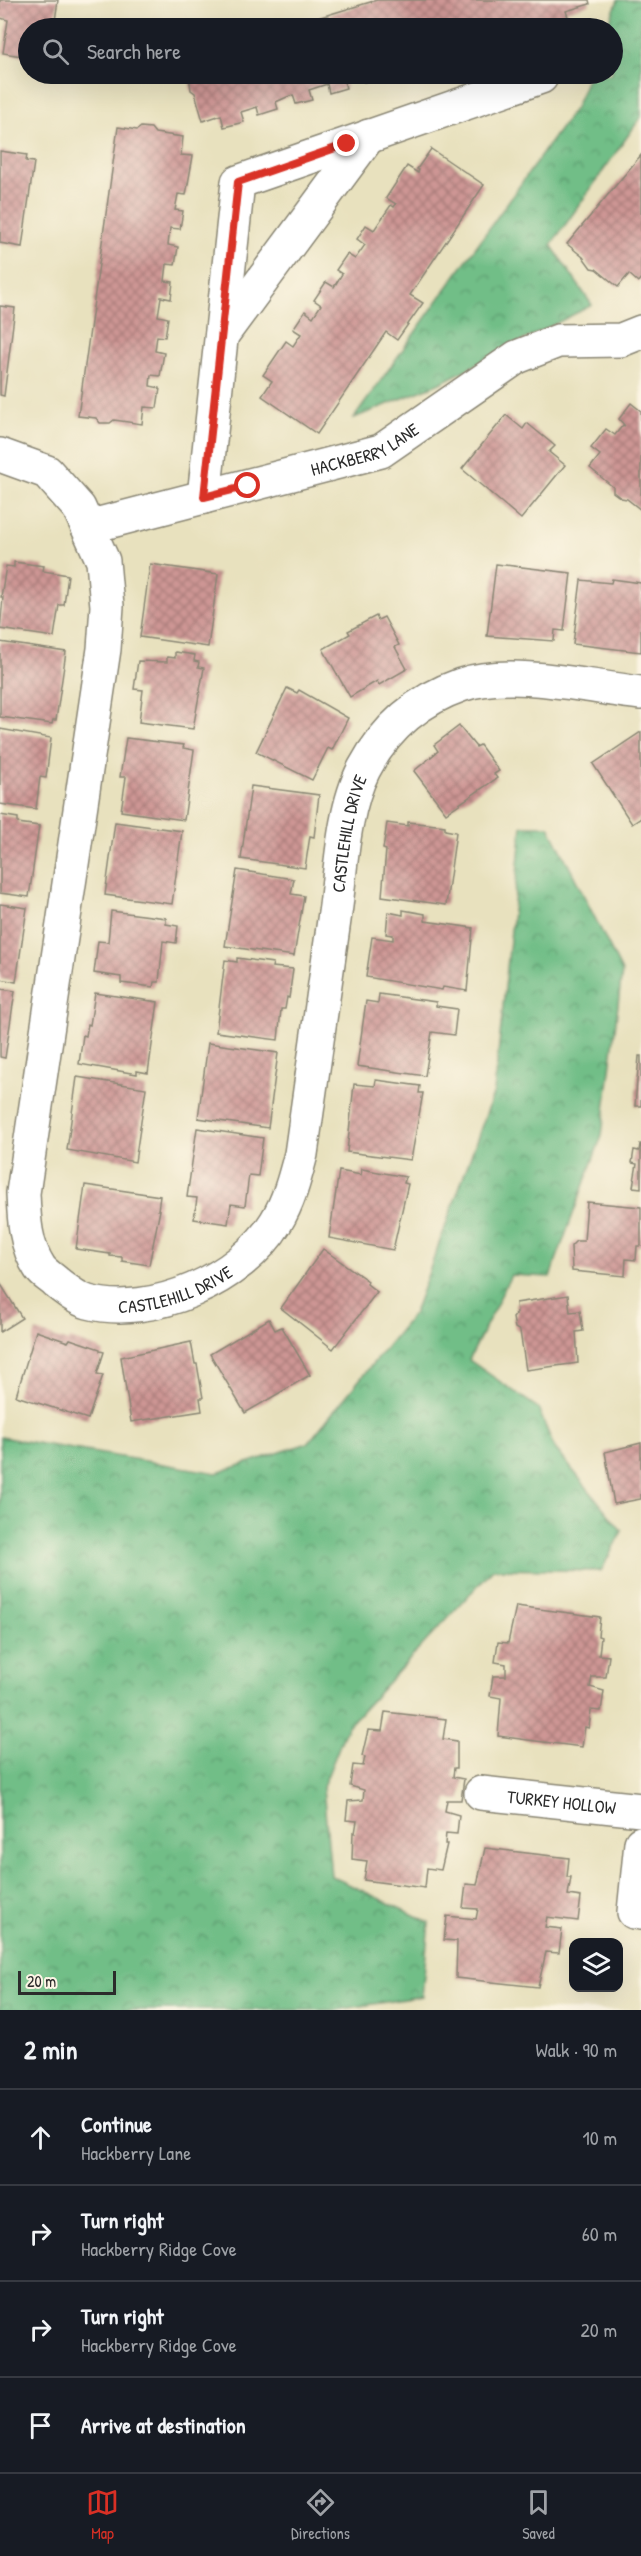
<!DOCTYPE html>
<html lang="en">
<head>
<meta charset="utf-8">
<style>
	:root { --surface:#171b24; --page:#242831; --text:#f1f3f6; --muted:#9ea1a6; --line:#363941; --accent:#d93025 }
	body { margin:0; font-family:"Patrick Hand",sans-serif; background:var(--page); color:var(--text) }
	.controls { position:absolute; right:18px; bottom:18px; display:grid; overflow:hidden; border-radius:12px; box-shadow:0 6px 24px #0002 }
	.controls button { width:54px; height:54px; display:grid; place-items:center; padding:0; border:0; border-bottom:2px solid var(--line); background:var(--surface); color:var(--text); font:30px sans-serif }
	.scale { position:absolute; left:18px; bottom:15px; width:98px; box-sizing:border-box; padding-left:6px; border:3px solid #2b2b2b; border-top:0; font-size:16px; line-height:21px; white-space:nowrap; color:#2b2b2b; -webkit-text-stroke:4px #fcf5e5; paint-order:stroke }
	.stop { position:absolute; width:18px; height:18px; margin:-14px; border:4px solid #d93025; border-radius:50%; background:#fff }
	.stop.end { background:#d93025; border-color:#fff; box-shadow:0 2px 6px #0008 }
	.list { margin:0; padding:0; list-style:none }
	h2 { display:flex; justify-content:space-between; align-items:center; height:78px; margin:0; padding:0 24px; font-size:26px }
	h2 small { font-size:20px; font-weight:400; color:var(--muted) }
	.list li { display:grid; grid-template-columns:39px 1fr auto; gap:18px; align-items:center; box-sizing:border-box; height:96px; padding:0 24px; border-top:2px solid var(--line) }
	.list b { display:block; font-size:22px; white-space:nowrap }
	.list p { margin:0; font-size:20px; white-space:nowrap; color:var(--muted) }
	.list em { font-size:20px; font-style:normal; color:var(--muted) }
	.icon { flex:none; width:33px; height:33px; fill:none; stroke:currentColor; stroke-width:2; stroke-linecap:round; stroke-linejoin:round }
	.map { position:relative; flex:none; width:641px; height:2010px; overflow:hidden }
	.search { position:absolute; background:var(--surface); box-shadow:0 6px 24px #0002; left:18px; right:18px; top:18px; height:66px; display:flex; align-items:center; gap:15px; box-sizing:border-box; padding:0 21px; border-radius:33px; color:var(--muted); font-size:22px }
	.sheet { height:462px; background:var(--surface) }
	nav { display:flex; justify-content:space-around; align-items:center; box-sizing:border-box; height:84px; border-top:2px solid var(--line); background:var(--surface); font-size:16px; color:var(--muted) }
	nav a { display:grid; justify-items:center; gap:3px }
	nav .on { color:var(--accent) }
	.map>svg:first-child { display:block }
	.forest { fill:url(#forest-crowns); stroke:#4e7459; stroke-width:1.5 }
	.building { fill:url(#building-cross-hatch) }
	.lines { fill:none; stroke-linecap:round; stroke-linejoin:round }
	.minor-casing { stroke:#8a8674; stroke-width:36 }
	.minor { stroke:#fff; stroke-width:33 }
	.route { stroke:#d93025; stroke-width:8 }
	.labels { text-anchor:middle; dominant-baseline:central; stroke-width:4.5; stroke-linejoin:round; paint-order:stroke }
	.street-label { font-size:18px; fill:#2b2b2b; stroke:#fcf5e5 }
</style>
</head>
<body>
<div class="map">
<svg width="641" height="2010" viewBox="0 0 641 2010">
	<defs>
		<pattern id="forest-crowns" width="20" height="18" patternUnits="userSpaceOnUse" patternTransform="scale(1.5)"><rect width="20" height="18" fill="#71be87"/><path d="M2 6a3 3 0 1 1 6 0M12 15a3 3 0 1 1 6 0" fill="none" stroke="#5d9b6f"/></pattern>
		<pattern id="building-cross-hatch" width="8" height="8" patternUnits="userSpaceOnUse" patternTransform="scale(1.5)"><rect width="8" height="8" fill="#ce9694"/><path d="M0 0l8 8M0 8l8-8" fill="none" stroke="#a77b79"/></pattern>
	</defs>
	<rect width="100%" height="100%" fill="#fcf5e5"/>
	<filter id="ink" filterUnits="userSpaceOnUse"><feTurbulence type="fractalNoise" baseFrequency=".0167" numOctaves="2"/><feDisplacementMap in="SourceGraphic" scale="12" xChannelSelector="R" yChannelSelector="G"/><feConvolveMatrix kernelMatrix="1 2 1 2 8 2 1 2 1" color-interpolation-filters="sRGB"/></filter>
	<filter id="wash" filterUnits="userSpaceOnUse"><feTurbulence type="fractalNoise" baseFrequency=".008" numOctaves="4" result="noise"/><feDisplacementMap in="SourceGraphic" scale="24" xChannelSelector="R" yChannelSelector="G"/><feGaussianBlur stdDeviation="1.35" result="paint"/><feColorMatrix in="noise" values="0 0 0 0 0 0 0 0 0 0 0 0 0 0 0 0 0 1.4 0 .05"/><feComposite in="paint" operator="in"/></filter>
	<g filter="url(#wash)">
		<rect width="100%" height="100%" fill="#e8e1be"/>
		<g class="forest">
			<polygon points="618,0 641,0 641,117 551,245 592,305 440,383 354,418 575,108 589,74 612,74 612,28 607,28"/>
			<polygon points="522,826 549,826 622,972 602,1135 550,1277 511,1275 469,1360 538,1408 554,1447 622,1531 601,1571 493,1569 347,1727 323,1787 331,1876 429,1922 422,1996 337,2010 0,2010 0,1437 217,1473 308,1443 414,1313 494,1092"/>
		</g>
		<g id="blocks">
			<g class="building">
				<polygon points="0,0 58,0 54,28 28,28 28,57 3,53 8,20 0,18"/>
				<polygon points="377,0 589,0 590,4 566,11 569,20 539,28 534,28 532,22 517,28 284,28"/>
				<polygon points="189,74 358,74 343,78 346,88 329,93 327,84 309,90 312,100 296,104 293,95 287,97 276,102 278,109 259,115 257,107 254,108 241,112 244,122 224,127 221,115 203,121 195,93 191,90"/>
				<polygon points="361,74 389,74 364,82"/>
				<polygon points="118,127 137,130 141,127 151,128 155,133 183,137 181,155 193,156 186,195 178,194 175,210 183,211 180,229 170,228 168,245 178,247 175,265 167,264 165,281 173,282 171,299 161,297 158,316 168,318 165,337 157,336 155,351 164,353 160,376 151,375 150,386 160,388 157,408 144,407 142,424 114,420 110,423 100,423 96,418 78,416"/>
				<polygon points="431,149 484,185 410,295 423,303 397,340 386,332 317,434 262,396 272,381 263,375 286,341 293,346 301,334 293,329 305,311 313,317 321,305 314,300 326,282 334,287 342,274 336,270 347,254 355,259 365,245 357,239 366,225 374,230 391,205 394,207 396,204 386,198 407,166 418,173 419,170 417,169"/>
				<polygon points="0,151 27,155 26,161 34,162 22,247 0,243"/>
				<polygon points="641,155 641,278 638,282 629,274 618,287 596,269 591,268 583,257 567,244"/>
				<polygon points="0,306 15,308 4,396 0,395"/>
				<polygon points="631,403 641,411 641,510 627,499 621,498 613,492 613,487 590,468 600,455 591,448 606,429 615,435 623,425 625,426 619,419"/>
				<polygon points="506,415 523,429 527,423 555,446 549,452 565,465 521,519 462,469"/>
				<polygon points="14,562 44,566 43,571 68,575 64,605 59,605 54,637 0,629 3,597 1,597 6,566 14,567"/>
				<polygon points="150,564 218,574 208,647 140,637"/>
				<polygon points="496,564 571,573 564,631 555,630 554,641 487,636"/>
				<polygon points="612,579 641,583 641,652 573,644 581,580 611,583"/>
				<polygon points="376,616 378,620 384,617 399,645 395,647 407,669 379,685 377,681 350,697 323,649 350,634 348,631"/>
				<polygon points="0,642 66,652 56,720 53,720 52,724 0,717"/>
				<polygon points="175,652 195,655 194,661 199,662 198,667 204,668 193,729 139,722 143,690 134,689 138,661 167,662 167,657 175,658"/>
				<polygon points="287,688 297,693 299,690 348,718 332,750 328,748 312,780 256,752"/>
				<polygon points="459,726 476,747 480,745 499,771 494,774 497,778 446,813 414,771 438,751 434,745"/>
				<polygon points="0,729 51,738 46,778 40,777 36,809 0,804"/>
				<polygon points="641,732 641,818 632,824 593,764"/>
				<polygon points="126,738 184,745 183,748 194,750 184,820 121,811 126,777 120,777"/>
				<polygon points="251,786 319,795 314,837 310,836 305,868 241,859"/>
				<polygon points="0,815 18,818 18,823 39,826 29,897 0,893"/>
				<polygon points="115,822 182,831 172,904 105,895"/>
				<polygon points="408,822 445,826 445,830 456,832 446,905 382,896 386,850 383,849 387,823 408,826"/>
				<polygon points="237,870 294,879 291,894 304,896 294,956 225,946"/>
				<polygon points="0,904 27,908 16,982 0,979"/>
				<polygon points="403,910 425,914 425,921 473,928 467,991 443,987 442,990 366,977 372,937 393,940 393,935 386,934 388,912 403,915"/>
				<polygon points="111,911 166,918 166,924 178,926 176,943 163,941 159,982 154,982 153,987 121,983 121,977 94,973 98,941 108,942"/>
				<polygon points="237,958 273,963 272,967 293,969 289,998 287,997 285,1009 281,1009 278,1040 216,1032 225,960 237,962"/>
				<polygon points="0,989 15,991 5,1058 0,1057"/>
				<polygon points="95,993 158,1002 148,1073 137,1071 137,1074 79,1064 83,1035 86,1036 88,1024 90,1025"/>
				<polygon points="379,994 436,1002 436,1006 457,1009 454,1035 432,1032 425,1076 357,1066 366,1001 378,1003"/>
				<polygon points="208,1043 278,1053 268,1128 198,1118"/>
				<polygon points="639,1056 641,1056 641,1106 635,1106"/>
				<polygon points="77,1077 146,1088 135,1162 67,1150"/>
				<polygon points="376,1080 420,1086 419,1093 423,1093 411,1160 347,1152 354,1084 375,1086"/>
				<polygon points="197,1128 263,1138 258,1176 249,1175 245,1206 231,1204 228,1224 194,1219 197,1198 187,1197"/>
				<polygon points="640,1144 641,1144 641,1188 633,1187 637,1164 632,1163 634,1150 639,1151"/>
				<polygon points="362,1169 406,1177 404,1183 408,1184 393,1250 329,1238 339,1171 361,1175"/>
				<polygon points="85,1185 160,1196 158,1210 160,1210 149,1265 122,1261 122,1257 110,1256 110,1254 76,1249"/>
				<polygon points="587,1202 641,1207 641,1246 637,1246 636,1260 626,1259 625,1276 572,1271 571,1246 576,1241 584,1241"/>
				<polygon points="323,1249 368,1281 367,1284 377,1292 333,1349 281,1308"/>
				<polygon points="0,1283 22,1318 0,1332"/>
				<polygon points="568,1295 570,1312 580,1311 583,1331 576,1332 578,1363 526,1370 520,1331 515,1328 513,1318 517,1313 516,1303"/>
				<polygon points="269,1319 275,1330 282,1327 310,1375 245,1413 210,1354"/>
				<polygon points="36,1331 68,1342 70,1339 100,1349 100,1351 104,1352 97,1374 103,1375 88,1419 16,1396"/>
				<polygon points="191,1342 195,1364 197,1364 203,1398 200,1398 202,1411 131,1422 121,1357"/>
				<polygon points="641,1443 641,1499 614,1504 605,1452"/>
				<polygon points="516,1606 600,1617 598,1636 601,1637 599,1655 609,1656 606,1677 592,1677 590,1687 604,1691 601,1711 591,1710 589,1728 585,1727 582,1747 498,1736 501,1698 490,1696 493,1676 506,1676 506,1664 495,1662 498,1642 508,1643"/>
				<polygon points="385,1712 446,1719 443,1739 457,1741 457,1768 454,1768 453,1777 464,1779 461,1800 447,1800 445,1811 459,1815 457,1834 446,1833 445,1844 447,1844 441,1870 427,1868 425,1888 364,1880 367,1861 352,1859 353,1832 355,1833 357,1821 346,1820 348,1801 363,1800 364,1790 350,1786 353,1765 363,1766 365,1757 362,1756 368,1730 382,1731"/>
				<polygon points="485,1848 569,1858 567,1877 571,1877 568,1895 581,1897 578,1921 547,1917 545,1927 562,1929 559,1953 546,1952 538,1987 456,1978 457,1941 444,1940 447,1916 476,1919 478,1909 463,1908 466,1884 477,1885"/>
			</g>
		</g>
	</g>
	<g filter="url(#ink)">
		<use href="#blocks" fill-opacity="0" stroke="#8a8674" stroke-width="1.5"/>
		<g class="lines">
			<g class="minor-casing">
				<g id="minor">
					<polyline points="222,335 369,136"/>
					<path id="s1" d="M0 455 47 472 79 508 103 561 107 606 104 649 23 1193C24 1218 25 1246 40 1268 44 1274 52 1278 57 1283 66 1290 77 1299 88 1302 152 1319 242 1279 276 1222 289 1201 295 1177 301 1154 313 1071 324 989 336 906 341 864 344 807 364 769 385 729 418 700 461 685 510 668 589 687 641 693"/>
					<polyline points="204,497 238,182 541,77"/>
					<path id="s2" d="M88 527 381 451 517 357 558 341 621 340 641 332"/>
					<path id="s3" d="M481 1793 641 1810"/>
					<polyline points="641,1843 634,1912 641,1913"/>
				</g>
			</g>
			<use href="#minor" class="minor"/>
		</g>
	</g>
	<g class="lines" filter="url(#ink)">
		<polyline class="route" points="248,486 204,497 238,182 347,144"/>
	</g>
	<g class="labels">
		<g class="street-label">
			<text stroke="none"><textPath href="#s2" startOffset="288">HACKBERRY LANE</textPath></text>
			<text stroke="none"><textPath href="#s1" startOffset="1545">CASTLEHILL DRIVE</textPath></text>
			<text stroke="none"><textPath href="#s1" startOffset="1022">CASTLEHILL DRIVE</textPath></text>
			<text stroke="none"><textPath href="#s3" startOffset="81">TURKEY HOLLOW</textPath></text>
		</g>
	</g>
</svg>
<div class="controls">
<button><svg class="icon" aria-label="layers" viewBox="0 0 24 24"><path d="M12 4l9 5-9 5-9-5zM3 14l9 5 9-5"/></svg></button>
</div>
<div class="scale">20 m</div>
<div class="stop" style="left:248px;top:486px"></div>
<div class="stop end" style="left:347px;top:144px"></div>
<div class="search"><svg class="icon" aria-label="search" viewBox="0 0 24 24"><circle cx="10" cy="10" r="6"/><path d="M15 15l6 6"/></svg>Search here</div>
</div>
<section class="sheet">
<h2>2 min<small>Walk · 90 m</small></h2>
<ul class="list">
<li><svg class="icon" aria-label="ahead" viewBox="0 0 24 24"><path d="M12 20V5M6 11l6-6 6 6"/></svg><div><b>Continue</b><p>Hackberry Lane</p></div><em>10 m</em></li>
<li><svg class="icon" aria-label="right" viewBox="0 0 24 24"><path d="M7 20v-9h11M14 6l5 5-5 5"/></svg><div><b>Turn right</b><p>Hackberry Ridge Cove</p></div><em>60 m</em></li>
<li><svg class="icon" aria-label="right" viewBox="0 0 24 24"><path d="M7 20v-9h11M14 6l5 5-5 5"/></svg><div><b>Turn right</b><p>Hackberry Ridge Cove</p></div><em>20 m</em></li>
<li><svg class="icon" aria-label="arrive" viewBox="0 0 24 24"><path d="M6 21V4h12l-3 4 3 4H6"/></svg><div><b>Arrive at destination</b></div></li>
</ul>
</section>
<nav>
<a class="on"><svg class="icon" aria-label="map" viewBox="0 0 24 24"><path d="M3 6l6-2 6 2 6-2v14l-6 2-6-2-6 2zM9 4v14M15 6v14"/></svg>Map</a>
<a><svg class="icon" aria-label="directions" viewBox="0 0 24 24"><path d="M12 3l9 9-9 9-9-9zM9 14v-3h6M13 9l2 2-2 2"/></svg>Directions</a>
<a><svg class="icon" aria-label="saved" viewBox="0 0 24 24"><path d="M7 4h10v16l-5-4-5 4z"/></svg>Saved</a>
</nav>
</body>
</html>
